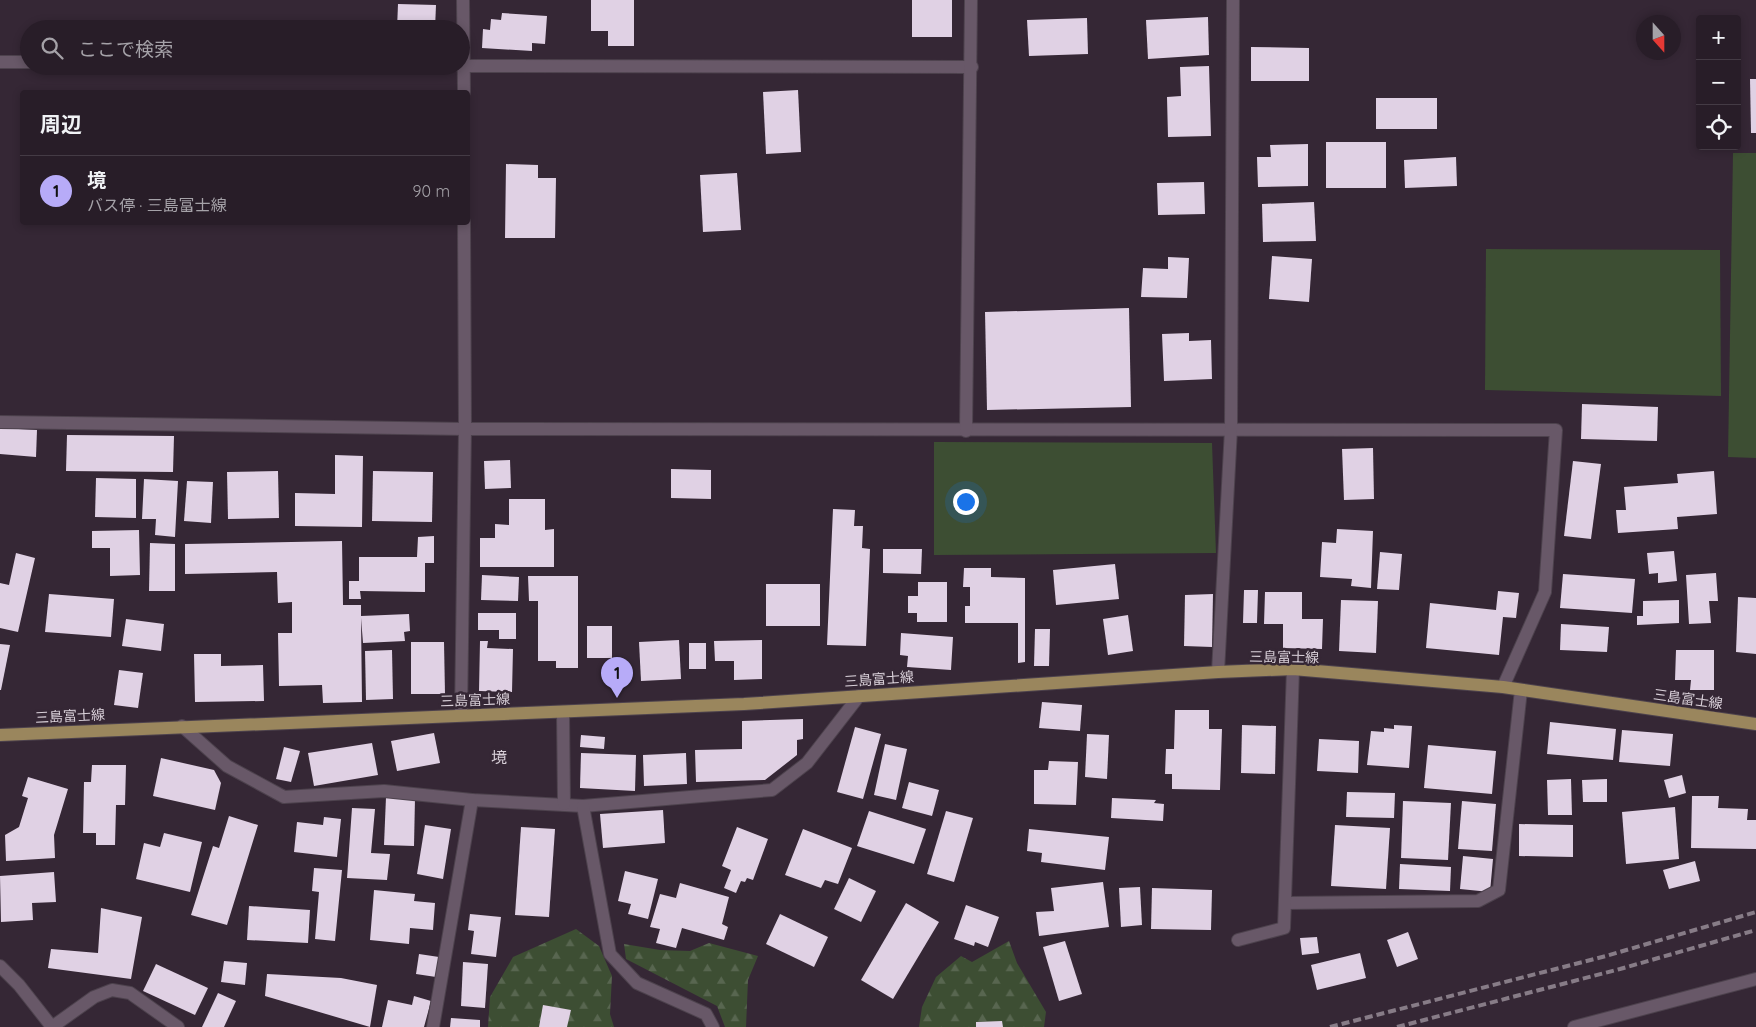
<!DOCTYPE html>
<html lang="ja">
<head>
<meta charset="utf-8">
<style>
	:root { --surface:#281d28; --page:#342a34; --text:#f1f3f6; --muted:#a5a2a8; --line:#443b45; --accent:#b7abf8 }
	body { margin:0; font-family:Quicksand,"Noto Sans JP",sans-serif; background:var(--page); color:var(--text) }
	.controls { position:absolute; right:15px; top:15px; display:grid; overflow:hidden; border-radius:5px; box-shadow:0 2px 8px #0003 }
	.controls button { width:45px; height:45px; display:grid; place-items:center; padding:0; border:0; border-bottom:1px solid var(--line); background:var(--surface); color:var(--text); font:25px sans-serif }
	.compass { position:absolute; left:1636px; top:15px; width:45px; height:45px; border-radius:50%; background:var(--surface); box-shadow:0 2px 8px #0003; rotate:159deg }
	.you { position:absolute; left:965px; top:501px; width:18px; height:18px; margin:-12px; border:4px solid #fff; border-radius:50%; background:#1a73e8; box-shadow:0 0 0 8px #1a73e833 }
	.badge { display:grid; place-items:center; width:32px; height:32px; border-radius:50%; background:var(--accent); color:#111; font-size:16px; font-weight:700 }
	.pin { position:absolute; translate:-50% -41px; filter:drop-shadow(0 1px 2px #0008) }
	.pin::after { content:''; position:absolute; top:26px; width:18px; height:15px; background:inherit; clip-path:polygon(0 0,100% 0,50% 100%) }
	.list { margin:0; padding:0; list-style:none }
	h2 { display:flex; justify-content:space-between; align-items:center; height:65px; margin:0; padding:0 20px; font-size:21px }
	h2 small { font-size:16px; font-weight:400; color:var(--muted) }
	.list li { display:grid; grid-template-columns:32px 1fr auto; gap:15px; align-items:center; box-sizing:border-box; height:70px; padding:0 20px; border-top:1px solid var(--line) }
	.list b { display:block; font-size:19px; white-space:nowrap }
	.list p { margin:0; font-size:16px; white-space:nowrap; color:var(--muted) }
	.list em { font-size:16px; font-style:normal; color:var(--muted) }
	.icon { flex:none; width:28px; height:28px; fill:none; stroke:currentColor; stroke-width:2; stroke-linecap:round; stroke-linejoin:round }
	.map { position:relative; flex:none; width:1756px; height:1027px; overflow:hidden }
	.search { position:absolute; background:var(--surface); box-shadow:0 2px 8px #0003; left:20px; top:20px; width:450px; height:55px; display:flex; align-items:center; gap:12px; box-sizing:border-box; padding:0 18px; border-radius:28px; color:var(--muted); font-size:19px }
	.panel { position:absolute; background:var(--surface); box-shadow:0 2px 8px #0003; left:20px; top:90px; width:450px; height:135px; border-radius:5px }
	.map>svg:first-child { display:block }
	.grass { fill:#3d4e33 }
	.forest { fill:url(#forest-firs) }
	.building { fill:#e0d1e4 }
	.lines { fill:none; stroke-linecap:round; stroke-linejoin:round }
	.lane-casing { stroke:#4d424d; stroke-width:14 }
	.street-casing { stroke:#4d424d; stroke-width:14 }
	.primary-casing { stroke:#4d424d; stroke-width:14 }
	.lane { stroke:#685868; stroke-width:12 }
	.street { stroke:#685868; stroke-width:12 }
	.primary { stroke:#9a865d; stroke-width:12 }
	.rail { stroke:#877c87; stroke-width:4; stroke-dasharray:8 4; stroke-linecap:butt }
	.labels { text-anchor:middle; dominant-baseline:central; stroke-width:5; stroke-linejoin:round; paint-order:stroke }
	.street-label { font-size:14px; fill:#d8cfd8; stroke:#352735 }
	.quarter-label { font-size:16px; fill:#d8cfd8; stroke:#352735 }
</style>
</head>
<body>
<div class="map">
<svg width="1756" height="1027" viewBox="0 0 1756 1027">
	<defs>
		<pattern id="forest-firs" width="22" height="20" patternUnits="userSpaceOnUse" patternTransform="scale(1.25)"><rect width="22" height="20" fill="#3d4e33"/><path d="M5 1l3.5 6h-7zM16 11l3.5 6h-7z" fill="#586650"/></pattern>
	</defs>
	<rect width="100%" height="100%" fill="#352735"/>
	<g class="grass">
		<polygon points="1733,153 1756,153 1756,458 1728,457"/>
		<polygon points="1486,249 1720,250 1721,396 1485,390"/>
		<polygon points="934,442 1212,443 1216,553 934,555"/>
	</g>
	<g class="forest">
		<polygon points="576,929 599,946 612,976 610,1014 614,1027 488,1027 490,997 513,957"/>
		<polygon points="1009,941 1017,963 1046,1012 1044,1027 919,1027 922,1007 936,977 961,956 972,962"/>
		<polygon points="709,943 758,956 748,980 746,1027 725,1027 717,1006 626,959 624,944 660,950 690,951"/>
	</g>
	<g class="building">
		<polygon points="591,0 634,0 634,46 608,46 608,31 591,31"/>
		<rect x="912" y="0" width="40" height="37"/>
		<polygon points="398,4 436,5 435,29 397,29"/>
		<polygon points="502,13 547,16 545,44 532,43 532,51 482,48 483,29 490,30 491,19 501,20"/>
		<polygon points="1208,17 1209,55 1148,59 1146,20"/>
		<polygon points="1087,18 1088,54 1029,56 1027,20"/>
		<polygon points="1251,47 1309,48 1309,81 1251,81"/>
		<polygon points="1209,66 1211,136 1168,137 1167,97 1181,96 1180,67"/>
		<polygon points="1750,79 1756,79 1756,133 1751,133"/>
		<polygon points="798,90 801,152 766,154 763,92"/>
		<rect x="1376" y="98" width="61" height="31"/>
		<rect x="1326" y="142" width="60" height="46"/>
		<polygon points="1308,144 1308,186 1258,187 1257,157 1271,157 1270,145"/>
		<polygon points="1456,157 1457,186 1405,188 1404,160"/>
		<polygon points="506,164 538,165 538,178 556,178 555,238 505,238"/>
		<polygon points="737,173 741,230 703,232 700,175"/>
		<polygon points="1204,182 1205,214 1158,215 1157,183"/>
		<polygon points="1314,202 1316,241 1263,242 1262,204"/>
		<polygon points="1272,256 1312,259 1309,302 1269,299"/>
		<polygon points="1168,257 1189,258 1187,298 1141,297 1143,268 1168,269"/>
		<polygon points="1129,308 1131,407 987,410 985,312"/>
		<polygon points="1189,333 1189,341 1211,340 1212,379 1164,381 1162,334"/>
		<polygon points="1582,404 1658,407 1657,441 1581,439"/>
		<polygon points="0,428 37,430 36,457 0,454"/>
		<polygon points="67,435 174,436 173,472 66,471"/>
		<polygon points="1373,448 1374,499 1344,500 1342,449"/>
		<polygon points="335,455 363,456 362,527 295,526 295,493 335,494"/>
		<polygon points="510,460 511,488 485,489 484,461"/>
		<polygon points="1573,461 1601,464 1591,539 1564,536"/>
		<polygon points="671,469 711,470 711,499 671,498"/>
		<polygon points="278,471 279,518 228,519 227,472"/>
		<polygon points="373,471 433,472 432,522 372,521"/>
		<polygon points="1714,471 1717,514 1677,517 1678,529 1618,533 1616,510 1626,510 1624,487 1678,483 1677,474"/>
		<polygon points="96,478 136,479 136,518 95,517"/>
		<polygon points="144,479 178,481 175,537 155,535 156,519 142,519"/>
		<polygon points="187,481 213,482 211,523 184,521"/>
		<polygon points="509,499 545,499 545,530 554,529 554,567 480,567 480,538 495,538 495,524 509,525"/>
		<polygon points="833,509 855,510 854,526 863,526 862,548 870,549 866,646 827,645"/>
		<polygon points="1337,529 1373,531 1371,588 1351,586 1352,579 1320,577 1322,542 1336,543"/>
		<polygon points="139,530 140,575 110,576 110,548 92,548 92,531"/>
		<polygon points="434,536 434,563 425,563 425,592 360,591 361,599 349,599 349,581 359,581 359,557 417,557 418,537"/>
		<polygon points="342,541 343,605 361,605 361,616 409,614 410,631 404,632 405,641 363,643 361,618 362,702 323,703 322,685 279,686 278,633 292,633 292,602 278,603 277,572 185,574 185,544"/>
		<polygon points="150,543 175,544 175,591 149,591"/>
		<polygon points="883,549 922,549 921,574 883,573"/>
		<polygon points="1674,551 1677,581 1658,583 1658,573 1649,574 1647,553"/>
		<polygon points="1380,552 1402,554 1399,590 1377,589"/>
		<polygon points="16,553 35,558 18,632 0,628 0,583 9,585"/>
		<polygon points="1115,564 1119,599 1056,605 1053,570"/>
		<polygon points="964,568 991,568 991,577 1025,578 1025,662 1018,663 1018,623 965,623 965,606 970,606 970,587 963,587"/>
		<polygon points="1716,573 1718,601 1709,601 1711,623 1689,624 1686,575"/>
		<polygon points="1563,574 1635,579 1632,613 1560,608"/>
		<polygon points="482,575 519,577 518,601 481,600"/>
		<polygon points="528,576 578,576 578,668 556,668 556,661 538,661 538,601 529,601"/>
		<polygon points="918,582 947,582 947,622 917,622 917,613 908,613 908,596 918,596"/>
		<rect x="766" y="584" width="54" height="42"/>
		<polygon points="1244,590 1258,590 1257,623 1243,623"/>
		<polygon points="1498,591 1519,593 1516,618 1503,617 1499,655 1426,648 1430,603 1496,610"/>
		<polygon points="1265,592 1302,592 1302,619 1323,619 1322,649 1283,648 1283,624 1264,624"/>
		<polygon points="49,594 114,599 111,637 45,632"/>
		<polygon points="1213,594 1212,647 1184,646 1185,595"/>
		<polygon points="1738,597 1756,598 1756,654 1736,652"/>
		<polygon points="1341,600 1378,601 1376,653 1339,651"/>
		<polygon points="1679,600 1679,623 1637,625 1637,616 1643,616 1643,601"/>
		<polygon points="478,613 516,613 516,639 499,639 499,630 478,630"/>
		<polygon points="1128,615 1133,651 1108,655 1103,619"/>
		<polygon points="126,619 164,624 161,651 122,646"/>
		<polygon points="1561,624 1609,627 1607,652 1560,650"/>
		<rect x="587" y="626" width="25" height="32"/>
		<polygon points="1035,629 1050,629 1049,666 1034,666"/>
		<polygon points="901,633 953,637 951,670 907,667 908,656 900,655"/>
		<polygon points="679,640 681,679 641,681 639,642"/>
		<polygon points="762,640 762,679 734,680 734,661 715,661 714,641"/>
		<polygon points="480,641 488,641 487,648 513,649 512,692 479,691"/>
		<polygon points="411,642 444,642 445,694 411,694"/>
		<rect x="689" y="643" width="17" height="26"/>
		<polygon points="0,644 10,645 1,690 0,690"/>
		<polygon points="392,650 393,699 366,700 365,651"/>
		<polygon points="1676,650 1714,650 1714,690 1690,690 1691,680 1675,680"/>
		<polygon points="194,654 221,654 221,666 263,665 264,701 195,702"/>
		<polygon points="119,670 143,673 138,708 114,705"/>
		<polygon points="1042,702 1082,705 1080,731 1039,728"/>
		<polygon points="1175,710 1209,710 1209,729 1222,729 1220,790 1172,789 1172,774 1165,774 1166,749 1174,749"/>
		<polygon points="803,719 803,739 797,740 797,755 765,780 696,782 695,750 742,749 742,721"/>
		<polygon points="1550,722 1616,729 1613,760 1547,754"/>
		<polygon points="1242,725 1276,726 1275,774 1241,773"/>
		<polygon points="1394,725 1412,726 1409,768 1367,765 1371,731 1384,732 1384,728 1394,729"/>
		<polygon points="855,727 881,734 863,799 837,792"/>
		<polygon points="1622,730 1673,734 1670,766 1619,762"/>
		<polygon points="434,733 440,763 397,771 391,741"/>
		<polygon points="1087,734 1109,735 1107,779 1085,777"/>
		<polygon points="581,735 605,737 604,749 580,747"/>
		<polygon points="1319,739 1359,741 1358,773 1317,771"/>
		<polygon points="372,743 378,775 314,786 308,753"/>
		<polygon points="885,744 907,749 896,800 874,795"/>
		<polygon points="1428,745 1496,751 1492,794 1424,788"/>
		<polygon points="284,747 300,751 291,782 276,779"/>
		<polygon points="581,753 636,755 635,791 580,788"/>
		<polygon points="686,753 687,784 644,786 643,755"/>
		<polygon points="161,758 214,770 221,783 215,810 153,796"/>
		<polygon points="1049,761 1078,762 1076,805 1034,804 1034,770 1048,770"/>
		<polygon points="92,765 126,765 125,805 116,805 115,845 96,845 96,833 83,833 84,782 91,782"/>
		<polygon points="1682,775 1686,793 1669,798 1664,780"/>
		<polygon points="28,777 68,789 54,835 55,858 6,861 5,835 19,827 28,798 22,796"/>
		<polygon points="1571,779 1572,815 1548,815 1547,780"/>
		<polygon points="1607,779 1607,802 1583,802 1582,780"/>
		<polygon points="909,782 939,790 932,816 902,808"/>
		<polygon points="1347,792 1395,793 1394,818 1346,817"/>
		<polygon points="1692,796 1719,796 1718,808 1748,809 1747,820 1756,820 1756,849 1691,848"/>
		<polygon points="386,797 415,798 414,846 384,845"/>
		<polygon points="1112,798 1156,800 1154,803 1164,804 1163,821 1111,818"/>
		<polygon points="1403,801 1451,803 1448,860 1401,858"/>
		<polygon points="1462,801 1496,804 1492,851 1458,849"/>
		<polygon points="1675,807 1679,859 1626,864 1622,812"/>
		<polygon points="352,808 375,809 371,853 390,854 387,880 347,878"/>
		<polygon points="663,810 665,843 603,848 600,814"/>
		<polygon points="869,811 926,829 914,864 857,846"/>
		<polygon points="946,811 973,818 954,882 927,874"/>
		<polygon points="229,816 258,825 227,925 191,915 213,846 219,848"/>
		<polygon points="324,817 341,819 337,857 294,852 297,822 323,825"/>
		<polygon points="1519,824 1573,825 1573,857 1519,856"/>
		<polygon points="425,825 451,829 443,879 417,874"/>
		<polygon points="1335,825 1390,828 1386,889 1331,886"/>
		<polygon points="521,827 555,829 549,917 515,915"/>
		<polygon points="737,827 768,839 753,880 747,878 745,882 741,881 736,893 724,888 731,870 722,866"/>
		<polygon points="803,829 852,848 838,884 825,880 821,888 785,875"/>
		<polygon points="1029,829 1109,837 1105,870 1041,862 1042,853 1027,851"/>
		<polygon points="164,833 202,842 190,892 136,879 144,843 160,847"/>
		<polygon points="1463,856 1493,859 1490,892 1460,889"/>
		<polygon points="1695,861 1700,881 1669,889 1663,870"/>
		<polygon points="1400,864 1451,867 1450,891 1399,889"/>
		<polygon points="314,868 342,870 335,941 315,939 319,892 312,891"/>
		<polygon points="625,871 658,879 648,919 628,914 631,904 618,901"/>
		<polygon points="54,872 56,902 32,903 33,920 1,922 0,876"/>
		<polygon points="849,878 876,891 861,922 834,909"/>
		<polygon points="1103,882 1109,927 1039,936 1036,912 1054,911 1051,888"/>
		<polygon points="680,883 729,897 722,924 728,927 724,940 682,928 676,948 656,943 660,929 650,927 660,894 676,898"/>
		<polygon points="1140,887 1142,925 1121,927 1119,888"/>
		<polygon points="1152,888 1212,890 1211,930 1151,929"/>
		<polygon points="374,890 415,894 414,901 435,903 433,930 410,928 409,944 370,940"/>
		<polygon points="906,903 939,922 893,999 861,980"/>
		<polygon points="966,905 999,917 988,947 975,942 974,946 954,939"/>
		<polygon points="249,906 310,910 308,943 247,940"/>
		<polygon points="101,908 142,917 131,979 48,968 51,949 98,953"/>
		<polygon points="470,914 501,917 496,957 471,954 474,931 468,930"/>
		<polygon points="780,914 828,937 814,967 766,944"/>
		<polygon points="1408,932 1418,959 1397,967 1387,940"/>
		<polygon points="1317,937 1319,953 1302,955 1300,938"/>
		<polygon points="1065,941 1082,994 1059,1001 1043,947"/>
		<polygon points="1360,953 1366,978 1317,990 1311,965"/>
		<polygon points="419,954 439,957 436,977 416,974"/>
		<polygon points="224,961 247,963 245,985 221,982"/>
		<polygon points="463,962 488,964 485,1008 461,1006"/>
		<polygon points="156,964 208,988 195,1015 143,991"/>
		<polygon points="267,974 341,978 377,985 370,1027 265,996"/>
		<polygon points="218,993 236,1001 224,1027 202,1027"/>
		<polygon points="414,996 431,1001 424,1027 382,1027 388,1000 412,1005"/>
		<polygon points="543,1005 571,1010 567,1027 539,1027"/>
		<polygon points="451,1018 480,1020 480,1027 450,1027"/>
		<polygon points="1002,1021 1003,1027 976,1027 976,1022"/>
	</g>
	<g class="lines">
		<g class="lane-casing">
			<polyline id="lane" points="182,726 227,766 284,797 384,791 472,800 583,806 772,790 807,763 859,696"/>
		</g>
		<g class="street-casing">
			<g id="street">
				<polyline points="463,0 464,92"/>
				<polyline points="0,62 29,62"/>
				<polyline points="461,66 972,67"/>
				<polyline points="0,422 465,429 1556,430 1545,592 1503,687"/>
				<polyline points="966,431 971,0"/>
				<polyline points="1218,672 1231,429 1233,0"/>
				<polyline points="563,712 564,804"/>
				<polyline points="461,715 465,429 464,222"/>
				<polyline points="583,806 610,954 637,983 706,1014 713,1027"/>
				<polyline points="1286,903 1478,901 1499,890 1521,690"/>
				<polyline points="1238,940 1284,928 1293,669"/>
				<polyline points="0,966 19,985 52,1027"/>
				<polyline points="52,1027 94,997 112,990 130,993 178,1027"/>
				<polyline points="433,1027 472,800"/>
				<polyline points="1574,1027 1756,979"/>
			</g>
		</g>
		<g class="primary-casing">
			<polyline id="primary" points="0,735 744,704 1218,672 1293,669 1503,687 1756,724"/>
		</g>
		<use href="#lane" class="lane"/>
		<use href="#street" class="street"/>
		<use href="#primary" class="primary"/>
		<g class="rail">
			<polyline points="1330,1027 1606,956 1756,912"/>
			<polyline points="1397,1027 1620,969 1756,930"/>
		</g>
	</g>
	<g class="labels">
		<g class="street-label">
			<text transform="translate(1284 657) rotate(1)">三島富士線</text>
			<text transform="translate(879 679) rotate(-4)">三島富士線</text>
			<text transform="translate(1688 699) rotate(8)">三島富士線</text>
			<text transform="translate(475 700) rotate(-2)">三島富士線</text>
			<text transform="translate(70 716) rotate(-3)">三島富士線</text>
		</g>
		<g class="quarter-label">
			<text x="499" y="757">境</text>
		</g>
	</g>
</svg>
<div class="controls">
<button>+</button>
<button>−</button>
<button><svg class="icon" aria-label="locate" viewBox="0 0 24 24"><circle cx="12" cy="12" r="6"/><path d="M12 2v4M12 18v4M2 12h4M18 12h4"/></svg></button>
</div>
<svg class="compass" viewBox="-18 -18 36 36"><path d="M0-13l5 13h-10z" fill="#e53935"/><path d="M0 13l5-13h-10z" fill="#a5a2a8"/></svg>
<div class="you"></div>
<div class="pin badge" style="left:617px;top:698px">1</div>
<div class="search"><svg class="icon" aria-label="search" viewBox="0 0 24 24"><circle cx="10" cy="10" r="6"/><path d="M15 15l6 6"/></svg>ここで検索</div>
<section class="panel">
<h2>周辺<small></small></h2>
<ul class="list">
<li><span class="badge">1</span><div><b>境</b><p>バス停 · 三島富士線</p></div><em>90 m</em></li>
</ul>
</section>
</div>
</body>
</html>
